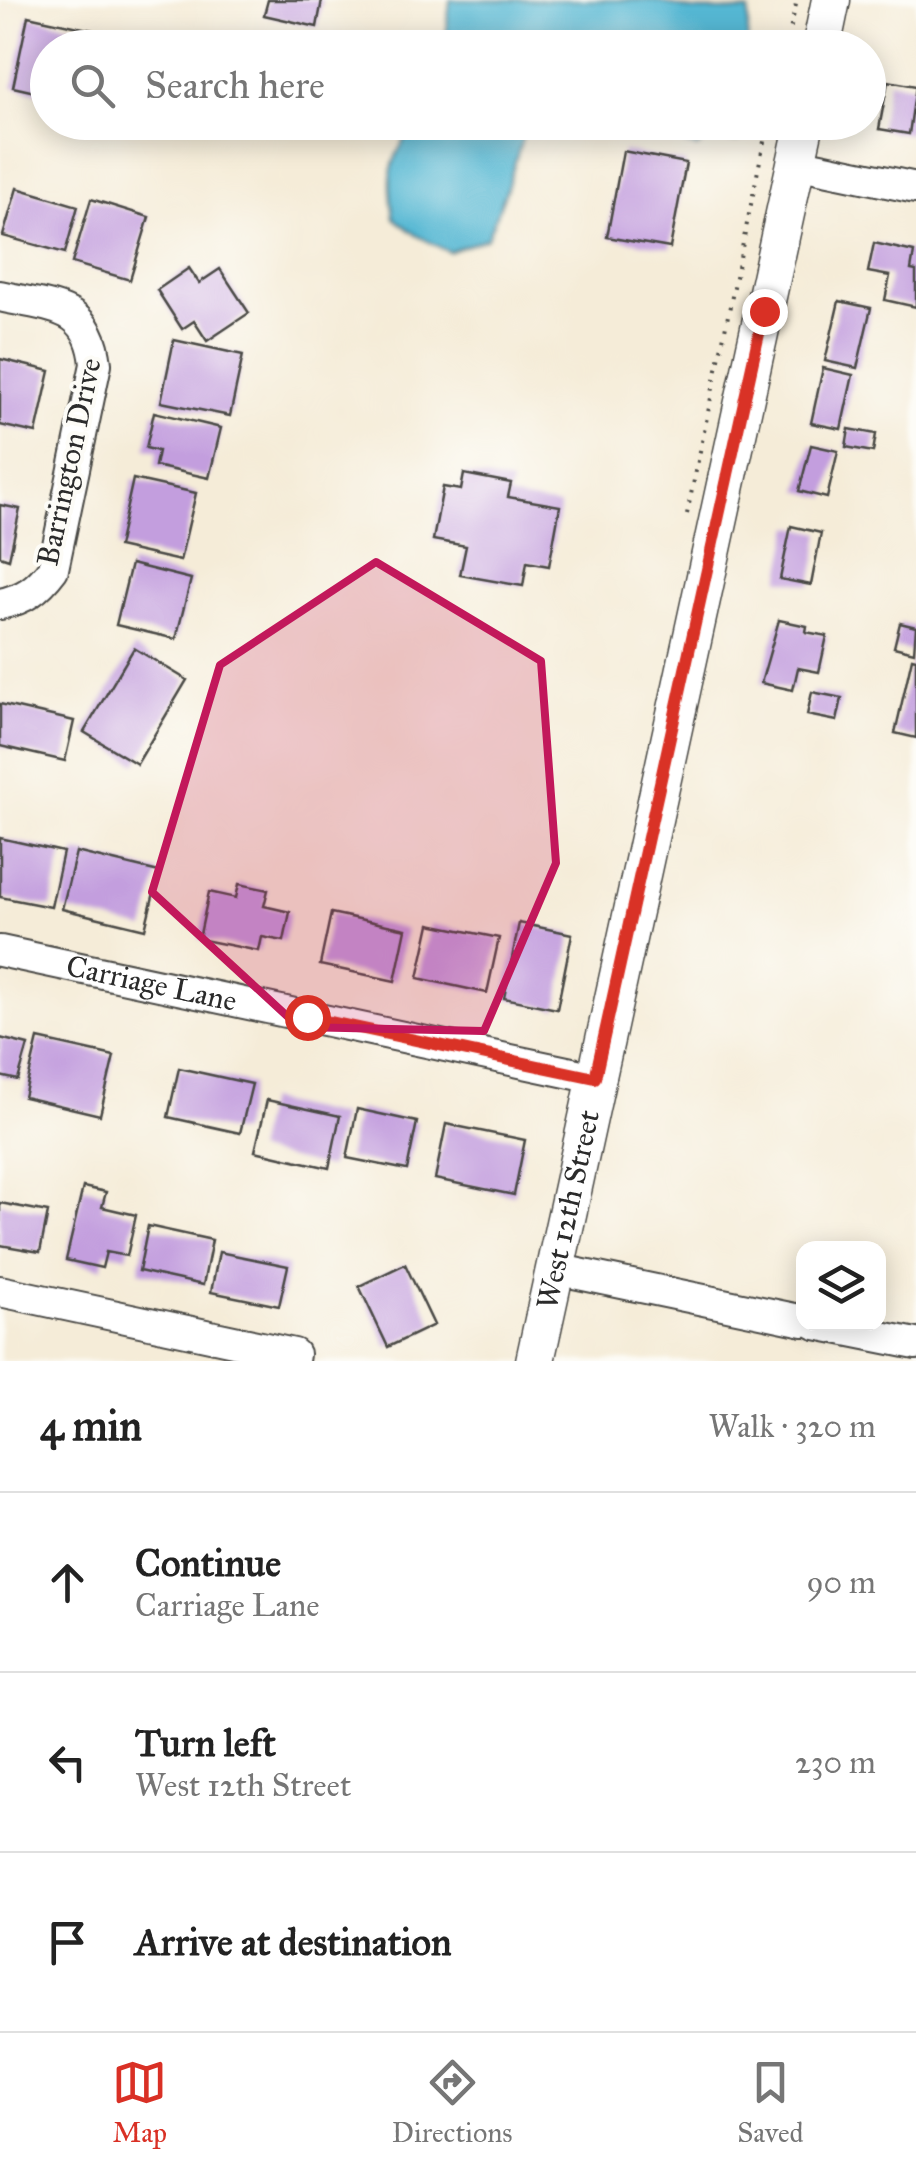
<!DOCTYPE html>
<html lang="en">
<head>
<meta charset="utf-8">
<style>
	:root { --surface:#fff; --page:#f2f2f2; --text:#222; --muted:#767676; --line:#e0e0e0; --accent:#d93025 }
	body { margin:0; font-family:"IM FELL Great Primer",serif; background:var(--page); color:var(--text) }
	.controls { position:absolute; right:30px; bottom:30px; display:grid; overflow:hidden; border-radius:20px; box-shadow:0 5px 25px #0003 }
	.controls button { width:90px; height:90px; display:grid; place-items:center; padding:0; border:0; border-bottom:2px solid var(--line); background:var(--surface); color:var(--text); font:50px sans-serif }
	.stop { position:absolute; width:30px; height:30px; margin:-22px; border:8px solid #d93025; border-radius:50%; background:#fff }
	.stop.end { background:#d93025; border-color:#fff; box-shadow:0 2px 10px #0008 }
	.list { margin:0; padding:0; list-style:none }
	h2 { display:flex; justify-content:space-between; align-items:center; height:130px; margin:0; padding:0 40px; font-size:42px }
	h2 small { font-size:32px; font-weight:400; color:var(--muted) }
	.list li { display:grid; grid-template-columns:65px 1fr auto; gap:30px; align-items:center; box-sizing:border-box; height:180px; padding:0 40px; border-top:2px solid var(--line) }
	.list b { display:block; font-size:38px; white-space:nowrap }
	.list p { margin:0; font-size:32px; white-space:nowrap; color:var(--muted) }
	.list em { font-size:32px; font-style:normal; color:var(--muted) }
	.icon { flex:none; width:55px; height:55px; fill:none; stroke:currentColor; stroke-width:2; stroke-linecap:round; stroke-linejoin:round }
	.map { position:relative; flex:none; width:916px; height:1361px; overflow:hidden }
	.search { position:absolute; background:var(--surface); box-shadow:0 5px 25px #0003; left:30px; right:30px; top:30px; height:110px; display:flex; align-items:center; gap:25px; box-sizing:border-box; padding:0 35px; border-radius:55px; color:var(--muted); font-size:38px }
	.sheet { height:670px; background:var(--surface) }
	nav { display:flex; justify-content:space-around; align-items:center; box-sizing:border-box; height:140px; border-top:2px solid var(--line); background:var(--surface); font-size:28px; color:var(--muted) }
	nav a { display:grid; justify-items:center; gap:5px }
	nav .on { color:var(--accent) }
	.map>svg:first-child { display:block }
	.water { fill:#55b7d3; stroke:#40717f; stroke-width:2.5 }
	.building { fill:#c39ede }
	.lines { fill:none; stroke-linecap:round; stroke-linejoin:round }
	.minor-casing { stroke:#494845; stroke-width:34 }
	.major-casing { stroke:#494845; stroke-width:41 }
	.path { stroke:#494845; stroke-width:4; stroke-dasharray:2.5 8; stroke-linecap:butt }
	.minor { stroke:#fff; stroke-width:30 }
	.major { stroke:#fff; stroke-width:38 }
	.route { stroke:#d93025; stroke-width:12 }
	.marked { fill:#c2185b; fill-opacity:0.2; stroke:#c2185b; stroke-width:8; stroke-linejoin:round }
	.labels { text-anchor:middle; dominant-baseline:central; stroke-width:8; stroke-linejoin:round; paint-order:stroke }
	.street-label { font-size:30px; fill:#2b2b2b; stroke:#fdfcf7 }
</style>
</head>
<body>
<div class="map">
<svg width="916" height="1361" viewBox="0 0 916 1361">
	<rect width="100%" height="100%" fill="#fdfcf7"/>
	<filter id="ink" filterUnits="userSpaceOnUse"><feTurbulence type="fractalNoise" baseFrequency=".01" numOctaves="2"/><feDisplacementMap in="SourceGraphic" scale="20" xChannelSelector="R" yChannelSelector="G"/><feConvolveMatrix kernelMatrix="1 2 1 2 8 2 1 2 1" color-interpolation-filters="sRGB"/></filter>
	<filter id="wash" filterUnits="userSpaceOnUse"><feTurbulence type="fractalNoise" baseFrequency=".0048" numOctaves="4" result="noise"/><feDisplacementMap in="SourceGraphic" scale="40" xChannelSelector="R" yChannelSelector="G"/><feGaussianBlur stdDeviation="2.25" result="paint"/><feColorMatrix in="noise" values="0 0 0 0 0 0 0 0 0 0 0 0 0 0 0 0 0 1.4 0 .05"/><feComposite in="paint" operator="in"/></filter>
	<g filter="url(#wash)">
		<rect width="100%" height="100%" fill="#f5ecd8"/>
		<g class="water">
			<polygon points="450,0 655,0 690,10 749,11 747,47 445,47"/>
			<path d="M417 123H527L506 191 487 238 449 252 416 235 394 218C387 174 389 158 417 123Z"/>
			<path d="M624 123H741L738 142 708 139 697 148C678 144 673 134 658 128 646 124 636 130 624 123Z"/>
		</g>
		<g id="blocks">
			<g class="building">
				<polygon points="268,0 322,0 317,27 264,15"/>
				<polygon points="28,16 166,46 166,48 48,48 48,95 13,87"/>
				<polygon points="888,81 916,86 909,134 879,129"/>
				<polygon points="623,151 686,163 670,248 607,237"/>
				<polygon points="17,188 78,206 65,253 3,236"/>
				<polygon points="91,199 149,217 130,280 72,263"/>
				<polygon points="874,243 914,252 911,270 916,271 916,307 885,300 890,276 868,272"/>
				<polygon points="189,268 199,283 220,269 249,313 207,341 194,321 182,329 157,290"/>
				<polygon points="839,301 871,308 857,368 825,361"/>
				<polygon points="174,340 243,355 230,416 161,402"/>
				<polygon points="0,359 50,371 36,433 0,425"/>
				<polygon points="823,368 853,375 841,429 811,423"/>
				<polygon points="154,412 221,428 209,478 155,466 158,451 146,448"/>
				<polygon points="849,429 876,434 873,452 846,447"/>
				<polygon points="811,445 838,451 827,498 799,491"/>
				<polygon points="464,474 511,483 508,497 560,506 549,566 527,562 523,586 460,575 466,546 433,540 443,487 461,490"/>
				<polygon points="133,479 196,493 180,561 118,547"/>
				<polygon points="0,505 20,509 9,559 0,556"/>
				<polygon points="791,526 821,533 811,585 780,579"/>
				<polygon points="131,564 191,579 176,639 116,625"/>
				<polygon points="779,620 807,626 806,632 827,636 819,672 798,668 793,690 761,683"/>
				<polygon points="900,623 916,627 914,652 894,647"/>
				<polygon points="134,648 187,680 137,764 84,732"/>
				<polygon points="912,658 916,659 916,738 895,733"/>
				<polygon points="812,692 842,698 837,721 807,715"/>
				<polygon points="0,704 74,721 65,761 0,746"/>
				<polygon points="0,838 63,852 51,907 0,897"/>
				<polygon points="76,852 159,872 145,929 62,909"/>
				<polygon points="239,884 268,890 264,906 290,912 284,941 262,937 259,951 199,939 209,892 236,898"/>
				<polygon points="331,913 406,929 395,981 320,965"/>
				<polygon points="519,923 572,934 557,1009 504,998"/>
				<polygon points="430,924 499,938 487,993 418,978"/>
				<polygon points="0,1038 28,1045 18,1080 0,1076"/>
				<polygon points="38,1039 114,1056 100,1115 24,1097"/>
				<polygon points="179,1068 252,1084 240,1133 168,1117"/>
				<polygon points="267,1100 340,1116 329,1168 255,1151"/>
				<polygon points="357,1109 417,1122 407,1170 347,1158"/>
				<polygon points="446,1124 525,1140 514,1195 435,1179"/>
				<polygon points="83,1187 106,1192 102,1207 136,1215 127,1256 106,1252 102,1268 66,1260"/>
				<polygon points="0,1203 48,1212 40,1252 0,1245"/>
				<polygon points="148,1226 212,1240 203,1285 139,1271"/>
				<polygon points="219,1252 288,1266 279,1306 211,1292"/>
				<polygon points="405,1264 434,1325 388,1347 359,1286"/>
			</g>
		</g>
	</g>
	<g filter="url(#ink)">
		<use href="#blocks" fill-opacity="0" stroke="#494845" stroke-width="2.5"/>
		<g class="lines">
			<g class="minor-casing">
				<g id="minor">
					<polyline points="796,163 916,188"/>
					<path d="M0 296C50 308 90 303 96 364L53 569C38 589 25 599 0 604"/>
					<path id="s1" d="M0 951 595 1078"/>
					<polyline points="555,1269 804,1321"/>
					<polyline points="0,1291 294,1354 293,1361"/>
					<polyline points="816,1324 916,1344"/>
				</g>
			</g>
			<g class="major-casing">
				<g id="major">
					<polyline points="821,48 831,0"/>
					<path id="s2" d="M535 1361 805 122"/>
				</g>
			</g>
			<g class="path">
				<polyline points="786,48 797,0"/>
				<polyline points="687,514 768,122"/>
			</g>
			<use href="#minor" class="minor"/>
			<use href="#major" class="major"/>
		</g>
	</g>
	<g class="lines" filter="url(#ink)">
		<polyline class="route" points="307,1017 595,1078 764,311"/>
	</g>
	<path class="marked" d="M376 562 541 661 556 863 484 1031 299 1027 152 892 220 665Z"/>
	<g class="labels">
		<g class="street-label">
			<text transform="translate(69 462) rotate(-78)">Barrington Drive</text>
			<text stroke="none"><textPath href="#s1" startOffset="155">Carriage Lane</textPath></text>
			<text stroke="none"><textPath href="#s2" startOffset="155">West 12th Street</textPath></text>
		</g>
	</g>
</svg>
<div class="controls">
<button><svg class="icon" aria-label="layers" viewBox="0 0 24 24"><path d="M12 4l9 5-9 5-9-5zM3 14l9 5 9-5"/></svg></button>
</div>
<div class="stop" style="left:307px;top:1017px"></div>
<div class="stop end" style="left:764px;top:311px"></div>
<div class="search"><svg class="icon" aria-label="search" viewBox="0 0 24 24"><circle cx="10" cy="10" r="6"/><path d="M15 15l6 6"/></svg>Search here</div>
</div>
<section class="sheet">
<h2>4 min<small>Walk · 320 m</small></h2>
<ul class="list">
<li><svg class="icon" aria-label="ahead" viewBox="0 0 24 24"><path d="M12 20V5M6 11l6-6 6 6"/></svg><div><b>Continue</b><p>Carriage Lane</p></div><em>90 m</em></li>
<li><svg class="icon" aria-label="left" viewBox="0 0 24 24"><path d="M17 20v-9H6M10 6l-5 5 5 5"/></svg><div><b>Turn left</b><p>West 12th Street</p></div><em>230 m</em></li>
<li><svg class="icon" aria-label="arrive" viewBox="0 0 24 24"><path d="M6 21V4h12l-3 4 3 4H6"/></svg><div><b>Arrive at destination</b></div></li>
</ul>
</section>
<nav>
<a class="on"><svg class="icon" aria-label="map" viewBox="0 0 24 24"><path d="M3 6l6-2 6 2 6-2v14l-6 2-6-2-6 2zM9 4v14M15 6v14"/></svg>Map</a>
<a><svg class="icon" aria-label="directions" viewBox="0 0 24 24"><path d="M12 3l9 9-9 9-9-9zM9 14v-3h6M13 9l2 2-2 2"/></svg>Directions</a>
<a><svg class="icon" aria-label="saved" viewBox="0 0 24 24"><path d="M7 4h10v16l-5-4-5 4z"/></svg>Saved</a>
</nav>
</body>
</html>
